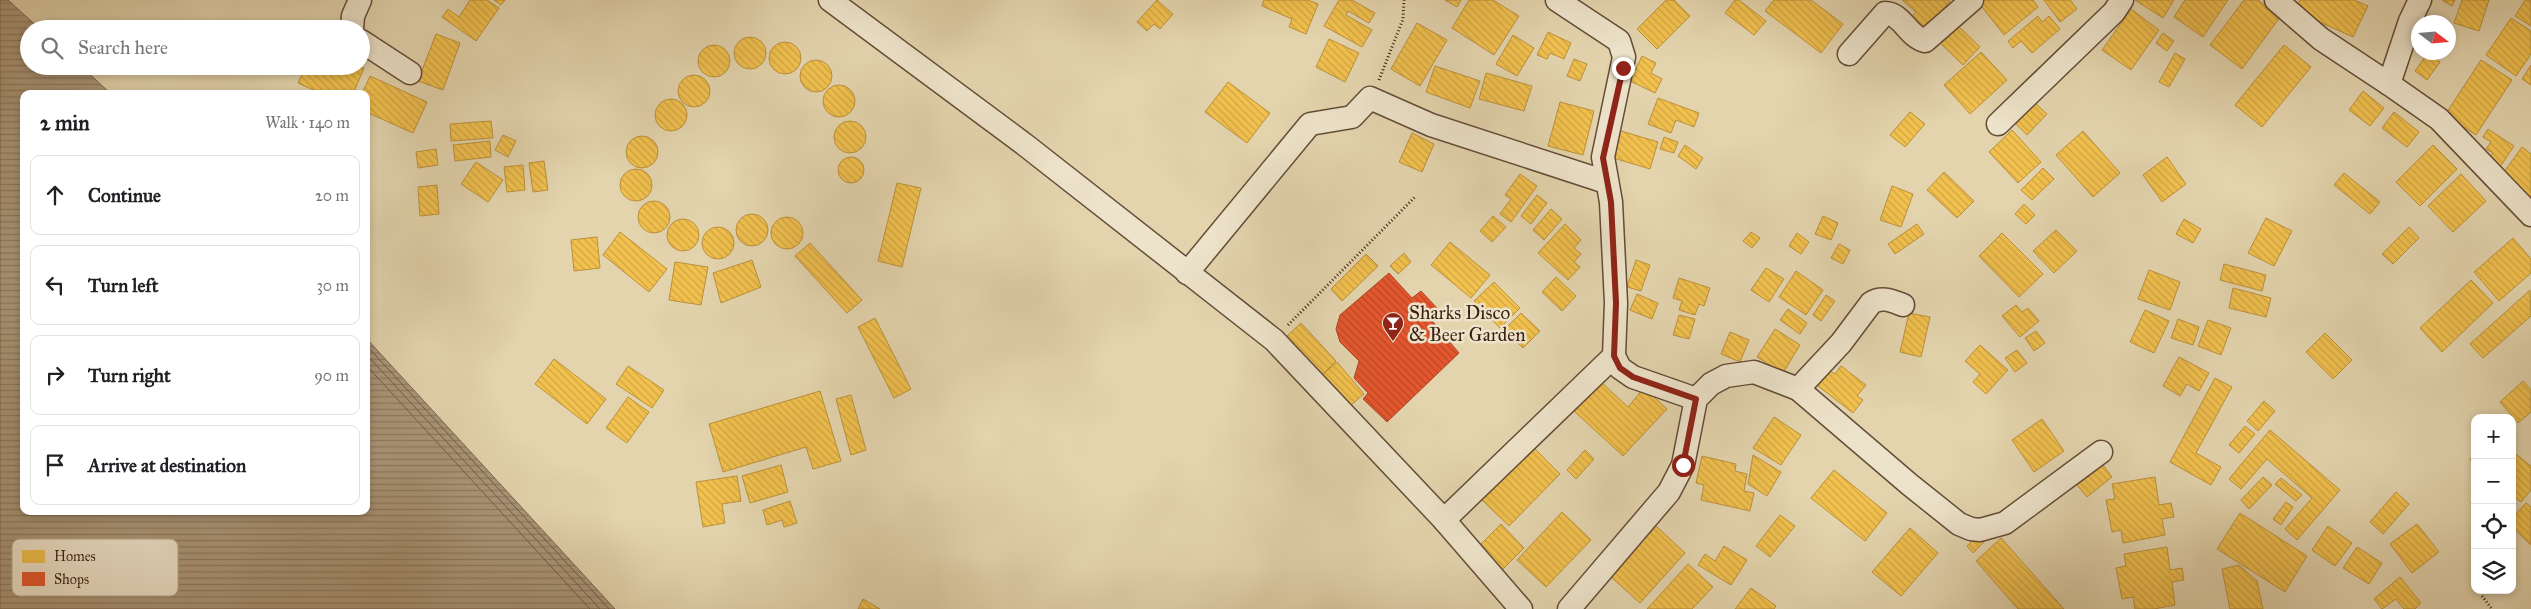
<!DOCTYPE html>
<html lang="en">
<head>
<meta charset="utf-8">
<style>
	:root { --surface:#fff; --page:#f2f2f2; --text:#202124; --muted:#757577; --line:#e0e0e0 }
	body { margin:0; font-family:"IM FELL Great Primer",serif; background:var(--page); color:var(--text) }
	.controls { position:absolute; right:15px; bottom:15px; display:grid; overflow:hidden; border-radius:10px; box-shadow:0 2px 8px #0003 }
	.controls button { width:45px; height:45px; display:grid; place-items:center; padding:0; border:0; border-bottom:1px solid var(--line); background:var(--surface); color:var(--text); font:25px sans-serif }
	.compass { position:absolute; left:2411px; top:15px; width:45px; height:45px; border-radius:50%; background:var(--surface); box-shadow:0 2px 8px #0003; rotate:106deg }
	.stop { position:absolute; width:15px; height:15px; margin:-11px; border:4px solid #8f2418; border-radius:50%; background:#fff }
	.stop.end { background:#8f2418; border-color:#fff; box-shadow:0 1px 5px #0008 }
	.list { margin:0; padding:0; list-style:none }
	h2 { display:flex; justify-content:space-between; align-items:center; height:65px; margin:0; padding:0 20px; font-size:21px }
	h2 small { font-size:16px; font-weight:400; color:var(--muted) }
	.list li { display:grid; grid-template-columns:32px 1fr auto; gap:15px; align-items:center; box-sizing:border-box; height:80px; margin:0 10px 10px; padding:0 10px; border:1px solid var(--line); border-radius:10px }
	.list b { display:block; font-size:19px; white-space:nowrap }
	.list em { font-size:16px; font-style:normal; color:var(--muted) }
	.icon { flex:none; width:28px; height:28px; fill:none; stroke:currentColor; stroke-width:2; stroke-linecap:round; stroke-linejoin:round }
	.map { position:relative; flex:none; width:2531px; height:609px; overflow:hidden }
	.search { position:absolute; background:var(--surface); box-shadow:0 2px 8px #0003; left:20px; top:20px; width:350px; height:55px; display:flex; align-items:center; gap:12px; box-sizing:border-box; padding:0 18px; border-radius:28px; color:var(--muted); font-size:19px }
	.panel { position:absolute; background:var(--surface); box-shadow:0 2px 8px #0003; left:20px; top:90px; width:350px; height:425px; border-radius:10px }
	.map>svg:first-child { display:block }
	.water { fill:url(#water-rules); stroke:#7d664f }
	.homes { fill:url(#homes-back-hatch); stroke:#bb903c }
	.shops { fill:url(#shops-back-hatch); stroke:#b14625 }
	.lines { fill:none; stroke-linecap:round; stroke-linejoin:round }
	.shore { stroke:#725a44; stroke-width:1 }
	.minor-casing { stroke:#644c38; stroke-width:25 }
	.path { stroke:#3a1f11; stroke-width:3; stroke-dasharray:1 2.5; stroke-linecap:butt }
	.minor { stroke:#ede3ca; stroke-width:22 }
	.route { stroke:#8f2418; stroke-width:6 }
	.labels { text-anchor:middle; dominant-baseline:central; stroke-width:5; stroke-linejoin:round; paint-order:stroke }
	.poi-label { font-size:19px; fill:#3a1f11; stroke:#ede3ca; text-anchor:start }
	.key { fill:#ede3ca; stroke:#b7a892; stroke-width:1 }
	.key-label { font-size:14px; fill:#3a1f11 }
</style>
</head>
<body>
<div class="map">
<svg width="2531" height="609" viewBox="0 0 2531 609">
	<defs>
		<pattern id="water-rules" width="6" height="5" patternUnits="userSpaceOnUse" patternTransform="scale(1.25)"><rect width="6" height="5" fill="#aa9678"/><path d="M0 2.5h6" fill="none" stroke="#8b7a61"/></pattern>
		<pattern id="homes-back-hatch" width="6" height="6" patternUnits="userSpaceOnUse" patternTransform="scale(1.25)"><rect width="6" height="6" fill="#f2c14e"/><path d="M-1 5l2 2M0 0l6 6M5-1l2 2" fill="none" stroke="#d0a543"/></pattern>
		<pattern id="shops-back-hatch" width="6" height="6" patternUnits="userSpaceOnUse" patternTransform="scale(1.25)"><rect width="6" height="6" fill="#e4572e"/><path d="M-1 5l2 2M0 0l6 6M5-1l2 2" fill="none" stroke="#ba4726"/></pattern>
	</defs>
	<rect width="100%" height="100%" fill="#e3d4ad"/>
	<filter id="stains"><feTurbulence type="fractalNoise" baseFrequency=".004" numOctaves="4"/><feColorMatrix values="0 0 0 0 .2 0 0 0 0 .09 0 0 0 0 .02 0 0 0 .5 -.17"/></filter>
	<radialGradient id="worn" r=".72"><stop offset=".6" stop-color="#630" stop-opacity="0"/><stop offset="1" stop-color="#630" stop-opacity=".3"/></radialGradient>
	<polygon class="water" points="0,0 8,0 40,29 29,29 29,66 81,66 111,94 24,94 24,511 366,511 366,338 615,609 0,609"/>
	<g class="homes">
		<polygon points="470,0 487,0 499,8 476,41 442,17 448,9 459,17"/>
		<polygon points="494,0 505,0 501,5"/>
		<polygon points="1157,0 1173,14 1160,29 1154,24 1147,31 1137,22"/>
		<polygon points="1264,0 1308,0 1318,4 1306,34 1289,27 1292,19 1262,6"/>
		<polygon points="1339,0 1352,0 1375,13 1369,23 1348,11 1346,15 1372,30 1362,47 1324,26"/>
		<polygon points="1445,0 1461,0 1457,7"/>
		<polygon points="1469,0 1493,0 1519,16 1494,55 1452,28"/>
		<polygon points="1666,0 1674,0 1690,16 1657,49 1637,29"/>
		<polygon points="1735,0 1739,0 1766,21 1754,35 1725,13"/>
		<polygon points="1774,0 1811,0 1843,24 1821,53 1765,11"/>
		<polygon points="1902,0 1949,0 1950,1 1925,31 1910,18 1916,12"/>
		<polygon points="1983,0 2033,0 2038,7 2004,35 1979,3"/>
		<polygon points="2044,0 2070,0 2077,9 2060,22"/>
		<polygon points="2135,0 2174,0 2163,18"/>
		<polygon points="2185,0 2228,0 2203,37 2174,17"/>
		<polygon points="2244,0 2258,0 2280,17 2242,69 2210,45"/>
		<polygon points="2300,0 2354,0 2368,6 2353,37 2295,11"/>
		<polygon points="2442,0 2455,0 2452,6"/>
		<polygon points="2462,0 2489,0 2479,31 2454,23"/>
		<polygon points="2525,0 2531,0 2531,26 2515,16"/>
		<polygon points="2131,9 2159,30 2131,70 2102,50"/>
		<polygon points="2038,16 2042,22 2049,16 2060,29 2032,53 2021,41 2013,48 2008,41"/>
		<polygon points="2511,18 2531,31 2531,54 2516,76 2486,55"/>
		<polygon points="1952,20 1980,47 1963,65 1935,38"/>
		<polygon points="272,23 284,29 270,29"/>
		<polygon points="1417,23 1447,40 1420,86 1391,69"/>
		<polygon points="1548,32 1571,43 1564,59 1550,53 1547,59 1537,55"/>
		<polygon points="2163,33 2174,41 2167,51 2156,43"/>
		<polygon points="436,34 460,43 443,90 418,81"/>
		<polygon points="1513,35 1534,48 1517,76 1496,64"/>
		<circle cx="750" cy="53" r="16"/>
		<polygon points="1329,39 1359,53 1345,82 1316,67"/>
		<circle cx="785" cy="58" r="16"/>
		<polygon points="2284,45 2311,67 2262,127 2235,105"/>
		<circle cx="714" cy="61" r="16"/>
		<polygon points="1981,52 2007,80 1970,114 1944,85"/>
		<polygon points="2175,53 2185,59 2169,87 2159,82"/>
		<polygon points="2428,53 2440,62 2427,80 2415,71"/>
		<polygon points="1642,56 1656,63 1651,73 1662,79 1655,93 1630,81"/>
		<polygon points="1574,59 1587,64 1580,81 1567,76"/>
		<polygon points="2481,60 2512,80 2476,135 2445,115"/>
		<circle cx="816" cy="76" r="16"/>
		<polygon points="2531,65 2531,85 2522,79"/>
		<polygon points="273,66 296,66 292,75"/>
		<polygon points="306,66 360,66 364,68 353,94 322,94 298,83"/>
		<polygon points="1435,66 1480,81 1470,108 1426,92"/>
		<polygon points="1486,73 1532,86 1524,111 1479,99"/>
		<circle cx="694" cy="91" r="16"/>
		<polygon points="370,76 427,102 413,133 366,112 366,94 362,94"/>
		<polygon points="1228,82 1270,113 1247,143 1205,112"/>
		<circle cx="839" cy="101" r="16"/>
		<polygon points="2363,91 2384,108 2370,126 2349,110"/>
		<polygon points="1658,98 1699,113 1694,127 1676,120 1671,133 1648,124"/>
		<circle cx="671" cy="115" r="16"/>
		<polygon points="1560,102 1594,111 1583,155 1548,146"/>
		<polygon points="2035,103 2047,114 2027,135 2016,124"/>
		<polygon points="1910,112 1925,124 1905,147 1890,135"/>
		<polygon points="2394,112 2419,132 2407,147 2382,128"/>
		<polygon points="491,121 493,138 451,141 450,124"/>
		<circle cx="850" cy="137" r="16"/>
		<polygon points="2488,129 2514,146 2500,167 2489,159 2493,153 2486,149 2491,142 2483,137"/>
		<polygon points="1618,130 1658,142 1650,169 1610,157"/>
		<polygon points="2012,130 2041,162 2018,183 1989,152"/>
		<polygon points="2083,131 2120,173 2093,197 2056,155"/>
		<polygon points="1412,133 1434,144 1422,172 1399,162"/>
		<polygon points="503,135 516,141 508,157 495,150"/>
		<circle cx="642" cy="152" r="16"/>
		<polygon points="1664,137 1678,142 1674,153 1660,149"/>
		<polygon points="490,141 491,157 455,161 453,145"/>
		<polygon points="1685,145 1703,158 1696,169 1678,156"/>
		<polygon points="2433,145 2457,169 2420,206 2396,182"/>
		<polygon points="2522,147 2531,154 2531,197 2501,176"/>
		<polygon points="436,149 438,165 418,168 416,152"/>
		<circle cx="851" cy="170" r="13"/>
		<polygon points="2167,157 2186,184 2162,202 2143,175"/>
		<polygon points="544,161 548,190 533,192 529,163"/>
		<polygon points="476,162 503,180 488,202 461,184"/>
		<polygon points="523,165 525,190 507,192 504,167"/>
		<polygon points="2043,168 2054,179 2032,200 2021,190"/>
		<circle cx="636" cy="185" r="16"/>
		<polygon points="1944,172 1974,201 1957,218 1927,190"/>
		<polygon points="2344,173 2380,202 2370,214 2334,185"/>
		<polygon points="1520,174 1537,186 1511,222 1500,214 1511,199 1505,195"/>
		<polygon points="2461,174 2486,201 2453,232 2428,206"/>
		<polygon points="897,183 921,188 902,267 878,261"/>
		<polygon points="437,185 439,214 420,216 418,187"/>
		<polygon points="1892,186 1913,194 1901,227 1880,220"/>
		<polygon points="1537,195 1547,203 1531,224 1521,216"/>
		<circle cx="654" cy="217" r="16"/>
		<polygon points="2024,204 2035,215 2026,224 2015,214"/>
		<polygon points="1551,209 1562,219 1544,240 1533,230"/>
		<circle cx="752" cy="230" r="16"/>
		<polygon points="1493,216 1506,227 1492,242 1480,231"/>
		<polygon points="1823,216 1838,223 1831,240 1815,234"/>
		<circle cx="787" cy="233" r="16"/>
		<polygon points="2266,218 2292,231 2274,266 2248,253"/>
		<polygon points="2184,219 2201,229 2193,243 2176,234"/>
		<circle cx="683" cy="235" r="16"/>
		<polygon points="1565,224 1581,240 1574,248 1581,254 1574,262 1580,267 1568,280 1538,253"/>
		<polygon points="1917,224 1924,234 1895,254 1888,244"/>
		<polygon points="2409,227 2419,238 2393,264 2382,254"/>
		<circle cx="718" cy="243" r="16"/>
		<polygon points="2056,230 2077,251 2054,273 2033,251"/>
		<polygon points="620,232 667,269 649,292 603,255"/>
		<polygon points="1751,232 1760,238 1752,248 1743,241"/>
		<polygon points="1797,233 1809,242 1801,254 1789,246"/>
		<polygon points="2002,233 2043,274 2019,297 1979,256"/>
		<polygon points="597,237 600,268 574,271 571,240"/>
		<polygon points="2513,238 2531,259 2531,273 2499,301 2474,272"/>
		<polygon points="1450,242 1490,275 1471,298 1431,265"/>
		<polygon points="810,243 862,300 847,313 795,256"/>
		<polygon points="1839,244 1850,250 1843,264 1831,258"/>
		<polygon points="1404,253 1411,262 1398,274 1390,266"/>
		<polygon points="1366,254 1378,266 1342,301 1331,289"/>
		<polygon points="752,260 761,287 721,303 713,273"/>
		<polygon points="1636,260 1650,265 1641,291 1627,287"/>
		<polygon points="675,262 708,267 701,305 669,300"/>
		<polygon points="2224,264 2266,275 2262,291 2220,280"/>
		<polygon points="1766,268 1784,279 1769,302 1751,290"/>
		<polygon points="2149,270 2180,282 2170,310 2138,299"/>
		<polygon points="1796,271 1823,290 1806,315 1779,297"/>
		<polygon points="1556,277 1576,296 1562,311 1542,292"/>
		<polygon points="1679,278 1710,288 1704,306 1699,304 1695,315 1679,310 1682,301 1673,298"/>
		<polygon points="2471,280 2493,303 2442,352 2420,328"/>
		<polygon points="1494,282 1520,308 1500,328 1474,301"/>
		<polygon points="2233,288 2271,298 2266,317 2229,308"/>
		<polygon points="2530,290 2531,316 2483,358 2470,344"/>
		<polygon points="1637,294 1658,303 1652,319 1630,310"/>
		<polygon points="1826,295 1835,301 1821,321 1813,315"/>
		<polygon points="2016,305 2022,312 2028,308 2039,321 2020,337 2002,316"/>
		<polygon points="1788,309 1807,323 1800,334 1780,320"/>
		<polygon points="2145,310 2169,321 2154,353 2130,342"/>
		<polygon points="1521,313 1540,331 1523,348 1504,330"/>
		<polygon points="1909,313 1930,317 1921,357 1900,352"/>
		<polygon points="1679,315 1695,319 1689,339 1673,335"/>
		<polygon points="875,318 911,389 894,398 858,327"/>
		<polygon points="2178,319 2199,327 2193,345 2171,338"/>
		<polygon points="2208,320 2231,328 2221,355 2198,346"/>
		<polygon points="1301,323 1336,361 1321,376 1286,337"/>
		<polygon points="1775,329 1800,345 1783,373 1757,357"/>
		<polygon points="2036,331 2045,343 2034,351 2025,338"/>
		<polygon points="1730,332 1749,340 1740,362 1721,354"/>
		<polygon points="2325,333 2352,360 2333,379 2306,352"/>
		<polygon points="1980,345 2008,370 1986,394 1973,382 1980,374 1965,361"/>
		<polygon points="2017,350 2027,363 2015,372 2005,358"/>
		<polygon points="2179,357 2209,373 2199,391 2187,384 2180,396 2163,386"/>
		<polygon points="554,359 606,399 587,424 535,384"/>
		<polygon points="1337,362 1364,394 1350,406 1322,375"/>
		<polygon points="628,366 664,390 652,408 616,384"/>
		<polygon points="1841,366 1866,385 1857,396 1863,400 1853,413 1818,386 1829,370 1835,374"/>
		<polygon points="2215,378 2232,387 2196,453 2221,467 2211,485 2170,462"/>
		<polygon points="2523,381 2531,390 2531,412 2518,423 2500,402"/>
		<polygon points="1601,382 1628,407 1644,388 1667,409 1623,456 1574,411"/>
		<polygon points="820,391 841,461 813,469 806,447 723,472 709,424"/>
		<polygon points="851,395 866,450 851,455 836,399"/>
		<polygon points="628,397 649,412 627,443 606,428"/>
		<polygon points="2264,401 2275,411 2258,431 2247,421"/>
		<polygon points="1774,417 1801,435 1781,465 1753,448"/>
		<polygon points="2042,419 2064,451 2034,472 2012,440"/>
		<polygon points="2245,426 2255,434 2239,453 2229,445"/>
		<polygon points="2270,430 2340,490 2297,540 2285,529 2312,498 2267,459 2241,489 2229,479"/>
		<polygon points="1532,446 1560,474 1509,526 1481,499"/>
		<polygon points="1585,450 1594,459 1576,479 1567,470"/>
		<polygon points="2512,451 2531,466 2531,490 2521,502 2512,495"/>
		<polygon points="2475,454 2475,464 2470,460"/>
		<polygon points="1753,455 1781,472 1767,496 1748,484"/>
		<polygon points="1702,456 1736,464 1735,471 1747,474 1744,491 1754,493 1750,511 1701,500 1704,485 1696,483"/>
		<polygon points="781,465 788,492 750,503 742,476"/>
		<polygon points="2103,465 2112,477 2087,497 2077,485"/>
		<polygon points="1834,470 1887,513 1865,541 1811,498"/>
		<polygon points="737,476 741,501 722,504 725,523 703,527 696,482"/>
		<polygon points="2155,477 2159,505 2171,503 2174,517 2162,519 2165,535 2123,543 2121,530 2112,532 2106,500 2115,499 2112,484"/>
		<polygon points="2263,477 2272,485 2249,509 2241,500"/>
		<polygon points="2281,478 2302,495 2296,501 2275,484"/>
		<polygon points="2396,492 2409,504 2383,534 2370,522"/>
		<polygon points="790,501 797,523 784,527 782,520 767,525 763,510"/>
		<polygon points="2286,502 2293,507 2281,525 2273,519"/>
		<polygon points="2526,503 2531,507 2531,545 2512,527 2512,518"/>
		<polygon points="1562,512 1591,540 1546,587 1517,560"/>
		<polygon points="2240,513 2307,556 2285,592 2217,549"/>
		<polygon points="1780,515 1795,526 1770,557 1756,546"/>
		<polygon points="1501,524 1524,548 1502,570 1479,546"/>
		<polygon points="2417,524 2439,552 2412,573 2390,544"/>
		<polygon points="1656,526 1685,553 1640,603 1610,576"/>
		<polygon points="2328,526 2352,543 2335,566 2312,550"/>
		<polygon points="1910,528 1938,553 1901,596 1872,572"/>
		<polygon points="1980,533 1987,539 1973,553 1967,546"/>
		<polygon points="2001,538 2064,609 2018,609 1976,561"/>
		<polygon points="1724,546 1747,560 1731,585 1698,565 1705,554 1715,561"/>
		<polygon points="2167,547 2170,570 2182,568 2184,580 2172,582 2175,605 2154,609 2135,609 2133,597 2122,599 2116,568 2126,566 2124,554"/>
		<polygon points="2357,547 2382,563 2369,584 2343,568"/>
		<polygon points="1688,564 1713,587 1692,609 1647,609"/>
		<polygon points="2239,565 2257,581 2263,609 2230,609 2222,569"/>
		<polygon points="2400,577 2421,603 2415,609 2404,609 2396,599 2382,609 2374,599"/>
		<polygon points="1751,588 1776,606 1774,609 1735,609"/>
		<polygon points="863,599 880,609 858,609"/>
	</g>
	<polygon class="shops" points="1389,273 1412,298 1421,291 1437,308 1429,317 1459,353 1387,422 1363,399 1368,393 1354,378 1359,361 1340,342 1336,329 1340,315"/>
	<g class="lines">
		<g class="shore">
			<polyline points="366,345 609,609"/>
			<polyline points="366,354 600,609"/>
			<polyline points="366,365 590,609"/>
		</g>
		<g class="minor-casing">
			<g id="minor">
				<polyline points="830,0 1024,144 1274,340 1444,520 1521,609"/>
				<polyline points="1557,0 1619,41 1624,57 1603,157 1611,202 1616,303 1614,356 1620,368 1633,377 1696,399"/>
				<polyline points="2276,0 2321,39 2389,84"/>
				<polyline points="2420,0 2410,21 2389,84 2439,119 2531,215"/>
				<polyline points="352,29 353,16 360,0"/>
				<polyline points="361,41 410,73"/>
				<path d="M1849 54 1885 13C1902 13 1908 37 1925 41L1972 0"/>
				<polyline points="1998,124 2114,12 2122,0"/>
				<polyline points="1187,273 1310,124 1352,117 1370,98 1431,125 1606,182"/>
				<path d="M1798 389 1841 343 1871 303C1882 296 1892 301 1903 305"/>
				<polyline points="1444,520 1614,356"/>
				<polyline points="1569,609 1669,492 1683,465 1696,399 1711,384 1726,376 1754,372 1798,389 1909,484 1959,524 1971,529 1980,530 2005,523 2101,452"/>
			</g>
		</g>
		<g class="path">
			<polyline points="1379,80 1403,19 1404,0"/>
			<polyline points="1288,325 1416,196"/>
			<polyline points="2482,596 2492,609"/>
		</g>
		<use href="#minor" class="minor"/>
	</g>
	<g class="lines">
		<polyline class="route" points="1623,68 1603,158 1611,202 1616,303 1614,356 1620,368 1633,377 1696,399 1683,465"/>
	</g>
	<defs>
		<g id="bar-pin" transform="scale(1.125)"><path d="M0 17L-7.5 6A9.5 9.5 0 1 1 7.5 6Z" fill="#8f2418" stroke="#ede3ca"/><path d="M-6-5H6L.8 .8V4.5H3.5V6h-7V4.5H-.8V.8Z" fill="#fff"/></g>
	</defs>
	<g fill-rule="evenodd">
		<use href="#bar-pin" x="1393" y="323"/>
	</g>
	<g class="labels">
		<g class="poi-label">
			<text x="1409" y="312">Sharks Disco<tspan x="1409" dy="22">&amp; Beer Garden</tspan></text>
		</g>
	</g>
	<rect x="12" y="539" width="166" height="57" rx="8" class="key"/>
	<rect x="22" y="550" width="23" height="13" fill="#f2c14e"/>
	<rect x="22" y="572" width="23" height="14" fill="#e4572e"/>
	<g class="key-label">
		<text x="54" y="561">Homes</text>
		<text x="54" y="584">Shops</text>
	</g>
	<rect width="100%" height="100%" filter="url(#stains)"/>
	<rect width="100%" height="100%" fill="url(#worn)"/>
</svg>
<div class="controls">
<button>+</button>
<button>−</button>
<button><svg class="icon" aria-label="locate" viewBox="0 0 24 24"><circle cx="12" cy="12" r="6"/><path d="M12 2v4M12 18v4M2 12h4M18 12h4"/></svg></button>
<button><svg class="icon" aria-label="layers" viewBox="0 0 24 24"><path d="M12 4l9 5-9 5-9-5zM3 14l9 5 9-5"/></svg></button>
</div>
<svg class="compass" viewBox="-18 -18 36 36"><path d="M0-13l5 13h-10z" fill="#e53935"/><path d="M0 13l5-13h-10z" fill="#757577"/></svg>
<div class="stop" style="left:1683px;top:465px"></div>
<div class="stop end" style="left:1623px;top:68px"></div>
<div class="search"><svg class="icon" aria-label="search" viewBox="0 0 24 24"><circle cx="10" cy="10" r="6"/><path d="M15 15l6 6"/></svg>Search here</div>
<section class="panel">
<h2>2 min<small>Walk · 140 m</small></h2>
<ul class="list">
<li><svg class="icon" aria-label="ahead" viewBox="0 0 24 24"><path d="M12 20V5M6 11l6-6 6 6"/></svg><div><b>Continue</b></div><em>20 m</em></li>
<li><svg class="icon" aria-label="left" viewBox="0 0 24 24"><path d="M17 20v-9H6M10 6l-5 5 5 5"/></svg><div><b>Turn left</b></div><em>30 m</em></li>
<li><svg class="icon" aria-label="right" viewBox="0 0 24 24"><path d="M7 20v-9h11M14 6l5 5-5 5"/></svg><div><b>Turn right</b></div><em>90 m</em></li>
<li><svg class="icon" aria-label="arrive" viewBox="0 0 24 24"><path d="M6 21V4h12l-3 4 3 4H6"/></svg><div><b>Arrive at destination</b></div></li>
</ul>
</section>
</div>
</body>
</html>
